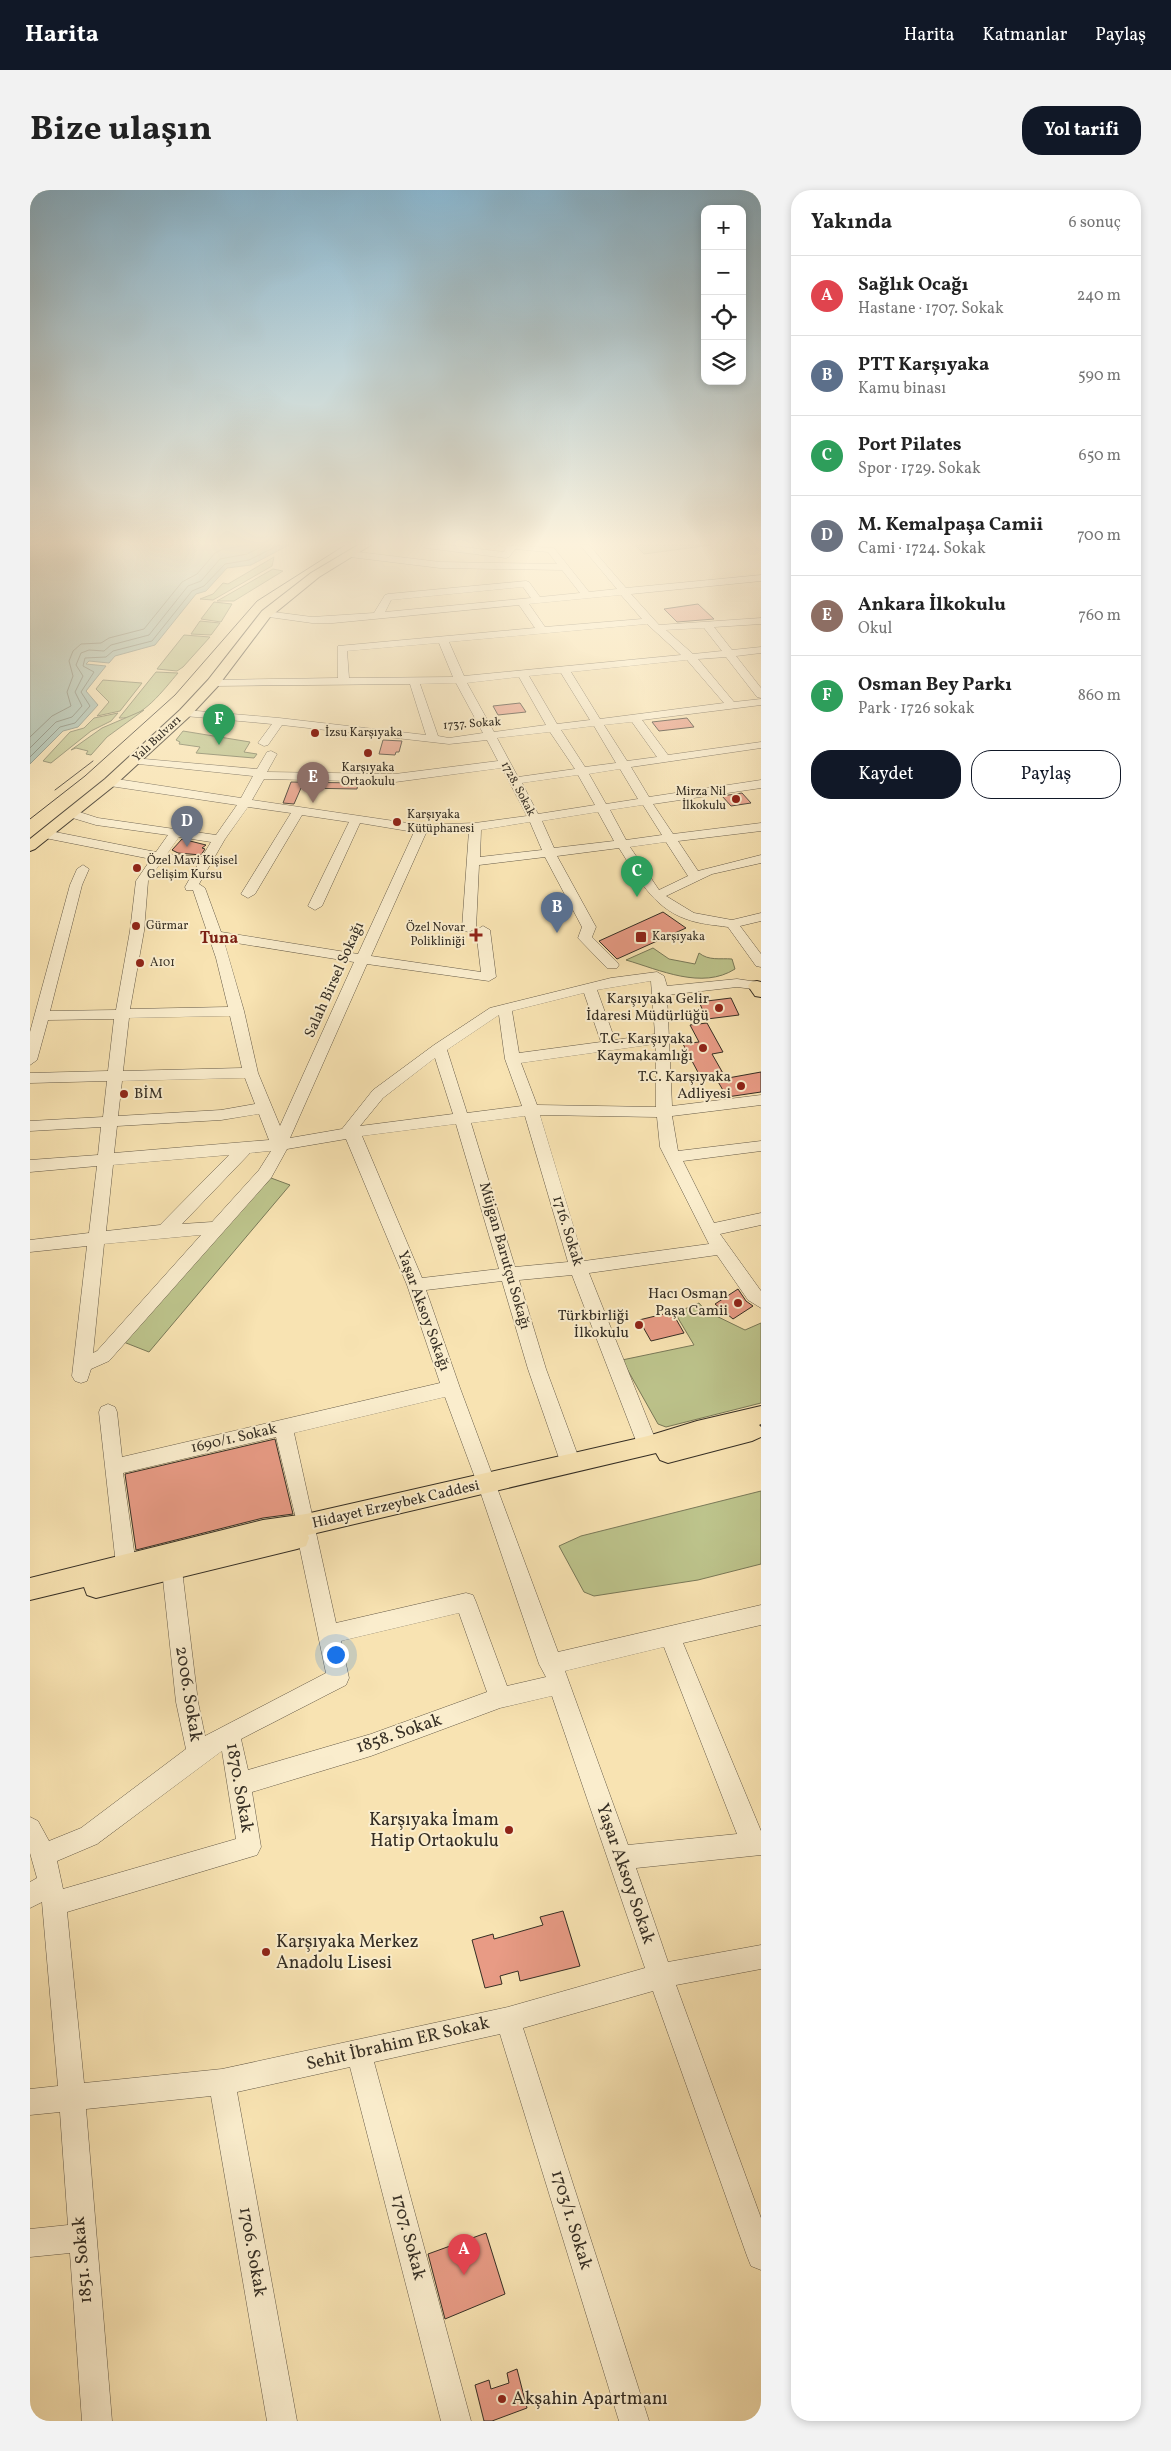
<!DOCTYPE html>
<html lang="tr">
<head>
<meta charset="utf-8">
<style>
	:root { --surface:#fff; --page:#f2f2f2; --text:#222; --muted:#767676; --line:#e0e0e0; --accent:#111827 }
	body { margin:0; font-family:Vollkorn,serif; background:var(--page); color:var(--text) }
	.controls { position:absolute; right:15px; top:15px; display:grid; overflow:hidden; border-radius:10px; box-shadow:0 2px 8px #0003 }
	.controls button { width:45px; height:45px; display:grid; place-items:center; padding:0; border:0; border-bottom:1px solid var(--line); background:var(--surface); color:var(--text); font:25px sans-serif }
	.you { position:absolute; left:305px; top:1464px; width:18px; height:18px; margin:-12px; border:4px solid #fff; border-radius:50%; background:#1a73e8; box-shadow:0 0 0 8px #1a73e833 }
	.badge { display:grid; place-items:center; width:32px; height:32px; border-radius:50%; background:var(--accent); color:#fff; font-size:16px; font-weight:700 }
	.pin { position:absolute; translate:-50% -41px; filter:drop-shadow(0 1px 2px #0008) }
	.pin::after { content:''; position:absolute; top:26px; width:18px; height:15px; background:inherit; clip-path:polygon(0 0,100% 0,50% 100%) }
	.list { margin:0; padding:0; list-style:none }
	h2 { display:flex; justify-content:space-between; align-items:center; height:65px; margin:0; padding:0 20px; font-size:21px }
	h2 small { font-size:16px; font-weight:400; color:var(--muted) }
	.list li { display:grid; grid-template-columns:32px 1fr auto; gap:15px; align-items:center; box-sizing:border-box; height:80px; padding:0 20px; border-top:1px solid var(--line) }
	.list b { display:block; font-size:19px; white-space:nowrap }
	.list p { margin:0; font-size:16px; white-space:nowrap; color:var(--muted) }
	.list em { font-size:16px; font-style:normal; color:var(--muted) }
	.actions { display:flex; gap:10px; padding:15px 20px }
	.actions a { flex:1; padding:11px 0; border:1px solid var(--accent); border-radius:20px; text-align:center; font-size:18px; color:var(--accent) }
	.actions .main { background:var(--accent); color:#fff }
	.icon { flex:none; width:28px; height:28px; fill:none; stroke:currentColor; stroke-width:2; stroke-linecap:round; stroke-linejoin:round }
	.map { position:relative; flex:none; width:731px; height:2231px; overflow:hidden; border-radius:20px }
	header { display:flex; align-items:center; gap:30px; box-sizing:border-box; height:70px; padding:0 25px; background:var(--accent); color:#fff }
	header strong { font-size:24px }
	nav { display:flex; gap:28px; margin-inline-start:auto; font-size:18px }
	.intro { display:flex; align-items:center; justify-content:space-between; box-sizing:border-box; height:120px; padding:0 30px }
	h1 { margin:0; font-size:35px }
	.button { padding:12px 22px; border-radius:20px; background:var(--accent); color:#fff; font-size:18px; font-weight:700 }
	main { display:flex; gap:30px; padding:0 30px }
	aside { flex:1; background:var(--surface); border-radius:20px; box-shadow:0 2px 8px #0003 }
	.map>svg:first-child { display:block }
	.green { fill:#bdc48c; stroke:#797958 }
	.water { fill:#9ebdb1; stroke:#748479 }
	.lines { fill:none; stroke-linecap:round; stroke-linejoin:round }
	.shore { stroke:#6a766a; stroke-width:1 }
	.building { fill:#e89b85; stroke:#352e24 }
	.minor-casing { stroke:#665b48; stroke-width:1 }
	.major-casing { stroke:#352e24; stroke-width:2 }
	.minor { fill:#faedcd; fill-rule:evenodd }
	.major { fill:#f8e3b2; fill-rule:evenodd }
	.tram { stroke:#352e24; stroke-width:1 }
	.poi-dot { fill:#8f2418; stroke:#faedcd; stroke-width:2 }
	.labels { text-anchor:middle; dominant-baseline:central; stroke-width:4; stroke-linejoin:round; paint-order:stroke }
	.far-street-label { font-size:12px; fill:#352e24; stroke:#faedcd }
	.far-poi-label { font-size:12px; fill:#352e24; stroke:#faedcd; text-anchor:start }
	.street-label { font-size:15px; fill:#352e24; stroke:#faedcd }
	.poi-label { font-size:15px; fill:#352e24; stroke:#faedcd; text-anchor:end }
	.far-district-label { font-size:16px; font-weight:bold; fill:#7a1f14; stroke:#faedcd }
	.near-street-label { font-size:18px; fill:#352e24; stroke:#faedcd }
	.near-poi-label { font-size:18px; fill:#352e24; stroke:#faedcd; text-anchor:start }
</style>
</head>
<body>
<header>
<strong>Harita</strong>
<nav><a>Harita</a><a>Katmanlar</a><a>Paylaş</a></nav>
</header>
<div class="intro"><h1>Bize ulaşın</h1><a class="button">Yol tarifi</a></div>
<main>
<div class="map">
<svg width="731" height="2231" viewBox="0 0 731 2231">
	<rect width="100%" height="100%" fill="#f8e3b2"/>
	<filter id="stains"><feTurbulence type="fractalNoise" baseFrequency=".004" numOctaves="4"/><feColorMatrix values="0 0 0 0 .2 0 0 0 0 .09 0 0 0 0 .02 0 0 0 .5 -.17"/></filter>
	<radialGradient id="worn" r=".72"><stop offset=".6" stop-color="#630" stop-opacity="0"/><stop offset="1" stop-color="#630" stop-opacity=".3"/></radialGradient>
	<g class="green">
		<polygon points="605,355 681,355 614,364"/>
		<polygon points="244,367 242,376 183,410 170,409 183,404 193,393 198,394"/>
		<polygon points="243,379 253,381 204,411 187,411"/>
		<polygon points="184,412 202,414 191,432 171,429"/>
		<polygon points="170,431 190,433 181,445 161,444"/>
		<polygon points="154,445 180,447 153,477 147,481 127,479"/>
		<path d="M126 482 148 483C134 499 112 530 89 528Z"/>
		<polygon points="73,490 112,493 90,521 67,526 79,512 66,499"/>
		<polygon points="114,520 77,547 61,565 56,564 58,561 46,558 41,560 72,538"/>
		<polygon points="88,523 81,531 61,541 21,573 13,571 40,542 54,538 64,528"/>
		<polygon points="153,541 220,552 214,562 227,564 224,568 166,563 170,557 149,554 150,552 146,550"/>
		<path d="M623 758 639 769 665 774 669 763C679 771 690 768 702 769L705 779C672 800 630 780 596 770Z"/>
		<polygon points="241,988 260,995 119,1162 91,1151"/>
		<polygon points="669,1113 676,1121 715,1140 731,1133 731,1213 636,1237 628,1234 592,1170 664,1155 645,1123"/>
		<polygon points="731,1301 731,1374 668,1390 564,1406 554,1402 529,1356 551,1346"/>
	</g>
	<polygon class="water" points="0,355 259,355 221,375 197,378 176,401 166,404 125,455 85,466 79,473 59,471 56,474 76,476 56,501 68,515 48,537 33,541 0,574"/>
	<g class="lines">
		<g class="shore">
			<polyline points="0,547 22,526 41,516 37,502 43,486 39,471 43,461 51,454 71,453 79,448 114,439 152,392 167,384 185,363 193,359 219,355"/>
			<polyline points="0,558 26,532 42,527 52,516 45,502 53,486 46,475 51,463 59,460 74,461 81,455 119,445 158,396 171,391 190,369 217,364 235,355"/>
			<polyline points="0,567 30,537 45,533 60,516 51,502 64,482 53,476 55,468 76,467 83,461 122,451 162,401 174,396 195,374 219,370 249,355"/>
		</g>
	</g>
	<g class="building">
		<polygon points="668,414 684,429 647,432 634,419"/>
		<polygon points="490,513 496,522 468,525 463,516"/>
		<polygon points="657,528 664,537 629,541 622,532"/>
		<polygon points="353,550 372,551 369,562 366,562 365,565 349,564"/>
		<polygon points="261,592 328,593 327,599 271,598 264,614 253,613"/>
		<polygon points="712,603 721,613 701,616 692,606"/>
		<polygon points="152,649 176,655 172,658 175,659 171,665 148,663 142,660"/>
		<polygon points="633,722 656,738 587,769 569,751"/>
		<polygon points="701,808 709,825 677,829 669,812"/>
		<polygon points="677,833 693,862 682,864 694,885 671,888 653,854 669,852 660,835"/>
		<polygon points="731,882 731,902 697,907 687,890"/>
		<polygon points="708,1099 716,1111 723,1116 703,1129 685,1114"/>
		<polygon points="642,1122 654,1143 621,1151 609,1130"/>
		<polygon points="245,1249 263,1324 233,1328 106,1360 95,1284"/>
		<polygon points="533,1721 550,1776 490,1791 488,1781 470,1786 472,1794 455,1798 442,1750 463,1744 464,1749 513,1735 510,1727"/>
		<polygon points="456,2043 475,2104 415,2129 398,2064"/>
		<polygon points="487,2179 497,2218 462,2231 454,2231 445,2195 459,2190 461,2199 479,2193 477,2183"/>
	</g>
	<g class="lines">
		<g class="minor-casing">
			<path id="minor" d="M391 355H416L474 362 476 358 468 355 524 358 559 402 587 399 550 355H559L596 398 731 385V391L601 404 629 435 731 428V434L684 437 702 460 731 457V463L706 466 731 498V508L727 507 696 467 668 469 704 512 731 509V515L612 530 638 565 731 552V558L601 577 619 607 731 590V598L623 614 643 644 731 633V641L648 651 668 681 731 665V673L682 684 636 706 664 723 702 730 731 723V731L710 736 731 764V777L726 776 698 737C684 735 669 734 656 729 622 717 607 686 589 658L527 666 566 737 562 747 587 772 589 775 587 778H577L548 748 552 737 515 667 449 675 446 738 439 742 434 741 432 738 439 641 396 643 341 766 451 782 446 740 453 736 460 740 466 787 459 791 337 774 260 948 312 939 343 900 404 855 460 818 581 788 627 782 634 786 637 796 707 789 728 792 730 795 723 799 707 797 637 805 642 916 731 905V915L642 926 648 961 731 951V961L653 971 684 1033 731 1023V1035L690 1044 731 1101V1118L718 1110 687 1065 559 1083 628 1256 625 1262 618 1264 611 1262 608 1256 542 1085 489 1090 516 1179 551 1274 548 1280 541 1282 534 1280 531 1274 498 1179 472 1091 396 1100 430 1198 528 1462 731 1415V1435L653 1453 731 1641V1665L606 1678 638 1772 731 1755V1779L646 1795 731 2028V2080L721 2076 717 2066 623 1801 493 1838 619 2231H589L470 1844 344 1872 441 2231H411L320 1877 207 1902 267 2231H237L181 1906 56 1919 82 2231H52L40 2063 0 2067V2039L38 2035 30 1922 0 1925V1899L28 1896 12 1712 0 1718V1692L7 1688 0 1663V1627L8 1631 19 1651 51 1638 156 1559 146 1512 132 1380 135 1374 142 1371 149 1374 152 1380 168 1512 175 1546 296 1483 267 1345 269 1341 246 1247 93 1283 106 1375 103 1381 96 1384 89 1381 86 1375 69 1222 71 1217 78 1214 85 1217 87 1222 92 1267 410 1193 377 1095 316 949 257 959 241 988 79 1171 61 1179 57 1191 51 1193 45 1191 42 1186 57 1056 0 1062V1050L59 1043 67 976 0 982V970L68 965 71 937 0 941V931L73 927 77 891 0 893V883L78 881 84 829 18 830 7 870 0 875V842L40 695 47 679 53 675 59 679 52 695 20 821 86 820 100 741 106 691 121 669 15 648 9 644 15 640 126 662 138 645 66 635 36 626 34 623 40 619 68 628 186 645 207 615 80 596 74 592 80 588 211 608 223 586 99 573V569L103 568 227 579 237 562 241 561 247 564 237 582 365 584 468 571 457 550 419 554 252 535 238 555 234 556 228 553 242 534 155 526 149 523 155 520 249 528 396 545 380 494 183 496 178 493 183 490 308 488V456L505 438 489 415 303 433H282L232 426 231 424 236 421 282 427 344 423 355 405 358 404 496 391 499 392 510 407 550 403 532 380 410 378 320 367 315 364 320 361 410 372 527 374 518 362 485 359 479 367 476 368 396 358ZM493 397 501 408 355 422 361 410ZM591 405 612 429 515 437 499 414ZM617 434 651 465 434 486 419 452ZM674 438 692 461 663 464 636 440ZM409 453 423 487 319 488 317 461ZM657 470 694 513 570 529 541 482ZM531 483 560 530 527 534 499 486ZM489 487 516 535 464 542 437 493ZM426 493 453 543 419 548 408 546 390 494ZM602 532 627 567 597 571 574 535ZM564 536 586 573 555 577 531 540ZM520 542 545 579 488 587 467 548ZM472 578 497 626 445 633 391 635 222 610 234 589 365 592ZM590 579 608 609 576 614 559 584ZM548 585 565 615 508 624 492 593ZM613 615 632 645 596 650 580 620ZM218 617 261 623 211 704 218 708 225 704 272 625 319 632 278 716 285 720 292 716 330 633 384 642 328 764 191 742 175 698 169 694 195 649ZM568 622 584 651 524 658 512 631ZM500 632 512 660 450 667 451 640ZM149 647 181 652 172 667 137 664ZM636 652 658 686 629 700 600 657ZM132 671 168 674 155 697 156 700H163L186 768 198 817 100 819 114 741 118 691ZM194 751 324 772 250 936 228 883 214 821ZM621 791 625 844 585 850 567 800ZM554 803 571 852 489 863 482 821ZM469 825 475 869 492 916 437 923 417 860ZM200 826 212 878 93 881 99 828ZM626 854V917L507 915 491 873ZM405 868 423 924 330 936 353 908ZM215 888 225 914 191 920 88 926 92 891ZM229 924 239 950 84 963 87 936 191 930ZM510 925 627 927 630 957 679 1054 554 1071ZM495 926 538 1072 485 1077 441 933ZM426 934 469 1079 392 1088 332 946ZM241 961 229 980 182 1032 152 1034 220 963ZM199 965 130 1035 76 1041 83 975ZM171 1045 67 1161 63 1163 74 1054ZM415 1207 450 1301 509 1474 516 1487 477 1496 446 1412 443 1405 436 1403 306 1433 264 1243ZM429 1423 457 1502 341 1544 218 1580 211 1549 316 1495 319 1488 311 1451ZM634 1457 707 1644 598 1655 535 1481ZM522 1506 615 1778 478 1817 192 1879 54 1893 37 1722 227 1665 231 1657 222 1602 341 1566 470 1518ZM192 1561 206 1649 33 1699 27 1671 67 1654Z"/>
		</g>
		<g class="major-casing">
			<g id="major">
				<polygon points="328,355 341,355 289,387 240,427 188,496 160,526 85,595 5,659 0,661 0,649 75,589 150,520 178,490 232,421 281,383"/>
				<polygon points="727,791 731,792 731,807 725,806 718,796 721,792"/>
				<polygon points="731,1216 731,1234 729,1235 731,1237 731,1247 722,1251 638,1273 630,1270 626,1263 278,1345 279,1348 276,1356 267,1359 66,1408 57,1405 54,1397 0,1410 0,1388 233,1330 276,1324 618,1246 667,1231"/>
			</g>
		</g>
		<use href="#minor" class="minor"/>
		<use href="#major" class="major"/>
		<g class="tram">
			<polyline points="25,600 63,571"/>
			<polyline points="0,629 55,586 145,505 227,411 315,355"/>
		</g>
	</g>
	<linearGradient id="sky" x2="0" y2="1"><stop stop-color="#8ab8d2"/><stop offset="0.53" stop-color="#fcf2dc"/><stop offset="1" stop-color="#fcf2dc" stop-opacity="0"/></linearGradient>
	<rect width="731" height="667" fill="url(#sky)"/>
	<g class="poi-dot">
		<circle cx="285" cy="543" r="5"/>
		<circle cx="338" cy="563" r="5"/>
		<circle cx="706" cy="609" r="5"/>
		<circle cx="367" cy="632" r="5"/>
		<circle cx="107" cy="678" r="5"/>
		<circle cx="106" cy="736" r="5"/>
		<path d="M443.5 737.5h5v5h5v5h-5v5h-5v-5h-5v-5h5z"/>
		<rect x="605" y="741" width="12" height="12" rx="2.5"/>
		<circle cx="110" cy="773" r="5"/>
		<circle cx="689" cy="818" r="5"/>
		<circle cx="673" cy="858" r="5"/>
		<circle cx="711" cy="896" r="5"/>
		<circle cx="94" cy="904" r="5"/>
		<circle cx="708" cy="1113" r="5"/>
		<circle cx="609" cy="1135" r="5"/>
		<circle cx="479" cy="1640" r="5"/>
		<circle cx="236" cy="1762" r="5"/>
		<circle cx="472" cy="2209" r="5"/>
	</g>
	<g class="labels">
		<g class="far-street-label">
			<text transform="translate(442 534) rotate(-4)">1737. Sokak</text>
			<text transform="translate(127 549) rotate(-43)">Yalı Bulvarı</text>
			<text transform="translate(488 599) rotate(62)">1728. Sokak</text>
		</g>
		<g class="far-poi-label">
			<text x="295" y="543">İzsu Karşıyaka</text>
			<text x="338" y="578" text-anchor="middle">Karşıyaka<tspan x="338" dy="14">Ortaokulu</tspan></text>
			<text x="696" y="602" text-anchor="end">Mirza Nil<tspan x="696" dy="14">İlkokulu</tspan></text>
			<text x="377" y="625">Karşıyaka<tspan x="377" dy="14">Kütüphanesi</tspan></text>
			<text x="117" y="671">Özel Mavi Kişisel<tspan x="117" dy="14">Gelişim Kursu</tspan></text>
			<text x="116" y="736">Gürmar</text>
			<text x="435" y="738" text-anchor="end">Özel Novar<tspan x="435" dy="14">Polikliniği</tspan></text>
			<text x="622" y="747">Karşıyaka</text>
			<text x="120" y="773">A101</text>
		</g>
		<g class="street-label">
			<text transform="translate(305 790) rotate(-66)">Salah Birsel Sokağı</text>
			<text transform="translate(537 1041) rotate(73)">1716. Sokak</text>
			<text transform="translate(474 1066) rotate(74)">Müjgan Barutçu Sokağı</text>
			<text transform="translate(393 1121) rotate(70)">Yaşar Aksoy Sokağı</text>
			<text transform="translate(204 1249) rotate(-13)">1690/1. Sokak</text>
			<text transform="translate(366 1315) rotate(-13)">Hidayet Erzeybek Caddesi</text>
		</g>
		<g class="poi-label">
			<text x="679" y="809">Karşıyaka Gelir<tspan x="679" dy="17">İdaresi Müdürlüğü</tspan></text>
			<text x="663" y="849">T.C. Karşıyaka<tspan x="663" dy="17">Kaymakamlığı</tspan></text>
			<text x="701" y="887">T.C. Karşıyaka<tspan x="701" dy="17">Adliyesi</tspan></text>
			<text x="104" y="904" text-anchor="start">BİM</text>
			<text x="698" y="1104">Hacı Osman<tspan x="698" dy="17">Paşa Camii</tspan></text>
			<text x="599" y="1126">Türkbirliği<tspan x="599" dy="17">İlkokulu</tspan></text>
		</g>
		<g class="far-district-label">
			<text x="189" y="749">Tuna</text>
		</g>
		<g class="near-street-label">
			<text transform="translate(158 1504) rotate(81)">2006. Sokak</text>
			<text transform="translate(369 1544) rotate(-19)">1858. Sokak</text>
			<text transform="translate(209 1598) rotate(80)">1870. Sokak</text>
			<text transform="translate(595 1684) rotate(71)">Yaşar Aksoy Sokak</text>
			<text transform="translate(368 1854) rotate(-13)">Sehit İbrahim ER Sokak</text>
			<text transform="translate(541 2030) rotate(73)">1703/1. Sokak</text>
			<text transform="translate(378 2047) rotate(75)">1707. Sokak</text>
			<text transform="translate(222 2062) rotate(80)">1706. Sokak</text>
			<text transform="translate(53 2070) rotate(-95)">1851. Sokak</text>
		</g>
		<g class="near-poi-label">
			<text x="469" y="1630" text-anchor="end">Karşıyaka İmam<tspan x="469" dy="21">Hatip Ortaokulu</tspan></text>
			<text x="246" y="1752">Karşıyaka Merkez<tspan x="246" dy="21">Anadolu Lisesi</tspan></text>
			<text x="482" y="2209">Akşahin Apartmanı</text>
		</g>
	</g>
	<rect width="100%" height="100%" filter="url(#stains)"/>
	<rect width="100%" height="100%" fill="url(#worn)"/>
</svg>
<div class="controls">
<button>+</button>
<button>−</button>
<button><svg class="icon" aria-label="locate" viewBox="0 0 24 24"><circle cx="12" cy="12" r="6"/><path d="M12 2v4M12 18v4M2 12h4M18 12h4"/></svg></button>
<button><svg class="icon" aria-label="layers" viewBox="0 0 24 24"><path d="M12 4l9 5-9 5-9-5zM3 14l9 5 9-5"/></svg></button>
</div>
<div class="you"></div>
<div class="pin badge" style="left:434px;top:2085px;background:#e0444e">A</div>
<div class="pin badge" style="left:527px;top:743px;background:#5c6f8a">B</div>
<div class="pin badge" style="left:607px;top:707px;background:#2e9e5b">C</div>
<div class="pin badge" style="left:157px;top:657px;background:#6b7280">D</div>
<div class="pin badge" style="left:283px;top:613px;background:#8d6e63">E</div>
<div class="pin badge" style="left:189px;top:555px;background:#2e9e5b">F</div>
</div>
<aside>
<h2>Yakında<small>6 sonuç</small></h2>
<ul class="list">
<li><span class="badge" style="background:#e0444e">A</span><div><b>Sağlık Ocağı</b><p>Hastane · 1707. Sokak</p></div><em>240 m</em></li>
<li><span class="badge" style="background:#5c6f8a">B</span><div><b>PTT Karşıyaka</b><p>Kamu binası</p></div><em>590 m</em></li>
<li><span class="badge" style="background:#2e9e5b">C</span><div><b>Port Pilates</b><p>Spor · 1729. Sokak</p></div><em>650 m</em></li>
<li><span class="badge" style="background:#6b7280">D</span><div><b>M. Kemalpaşa Camii</b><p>Cami · 1724. Sokak</p></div><em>700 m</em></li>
<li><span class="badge" style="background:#8d6e63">E</span><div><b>Ankara İlkokulu</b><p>Okul</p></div><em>760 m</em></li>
<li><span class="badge" style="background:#2e9e5b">F</span><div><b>Osman Bey Parkı</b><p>Park · 1726 sokak</p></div><em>860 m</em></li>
</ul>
<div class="actions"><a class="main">Kaydet</a><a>Paylaş</a></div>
</aside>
</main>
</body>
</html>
